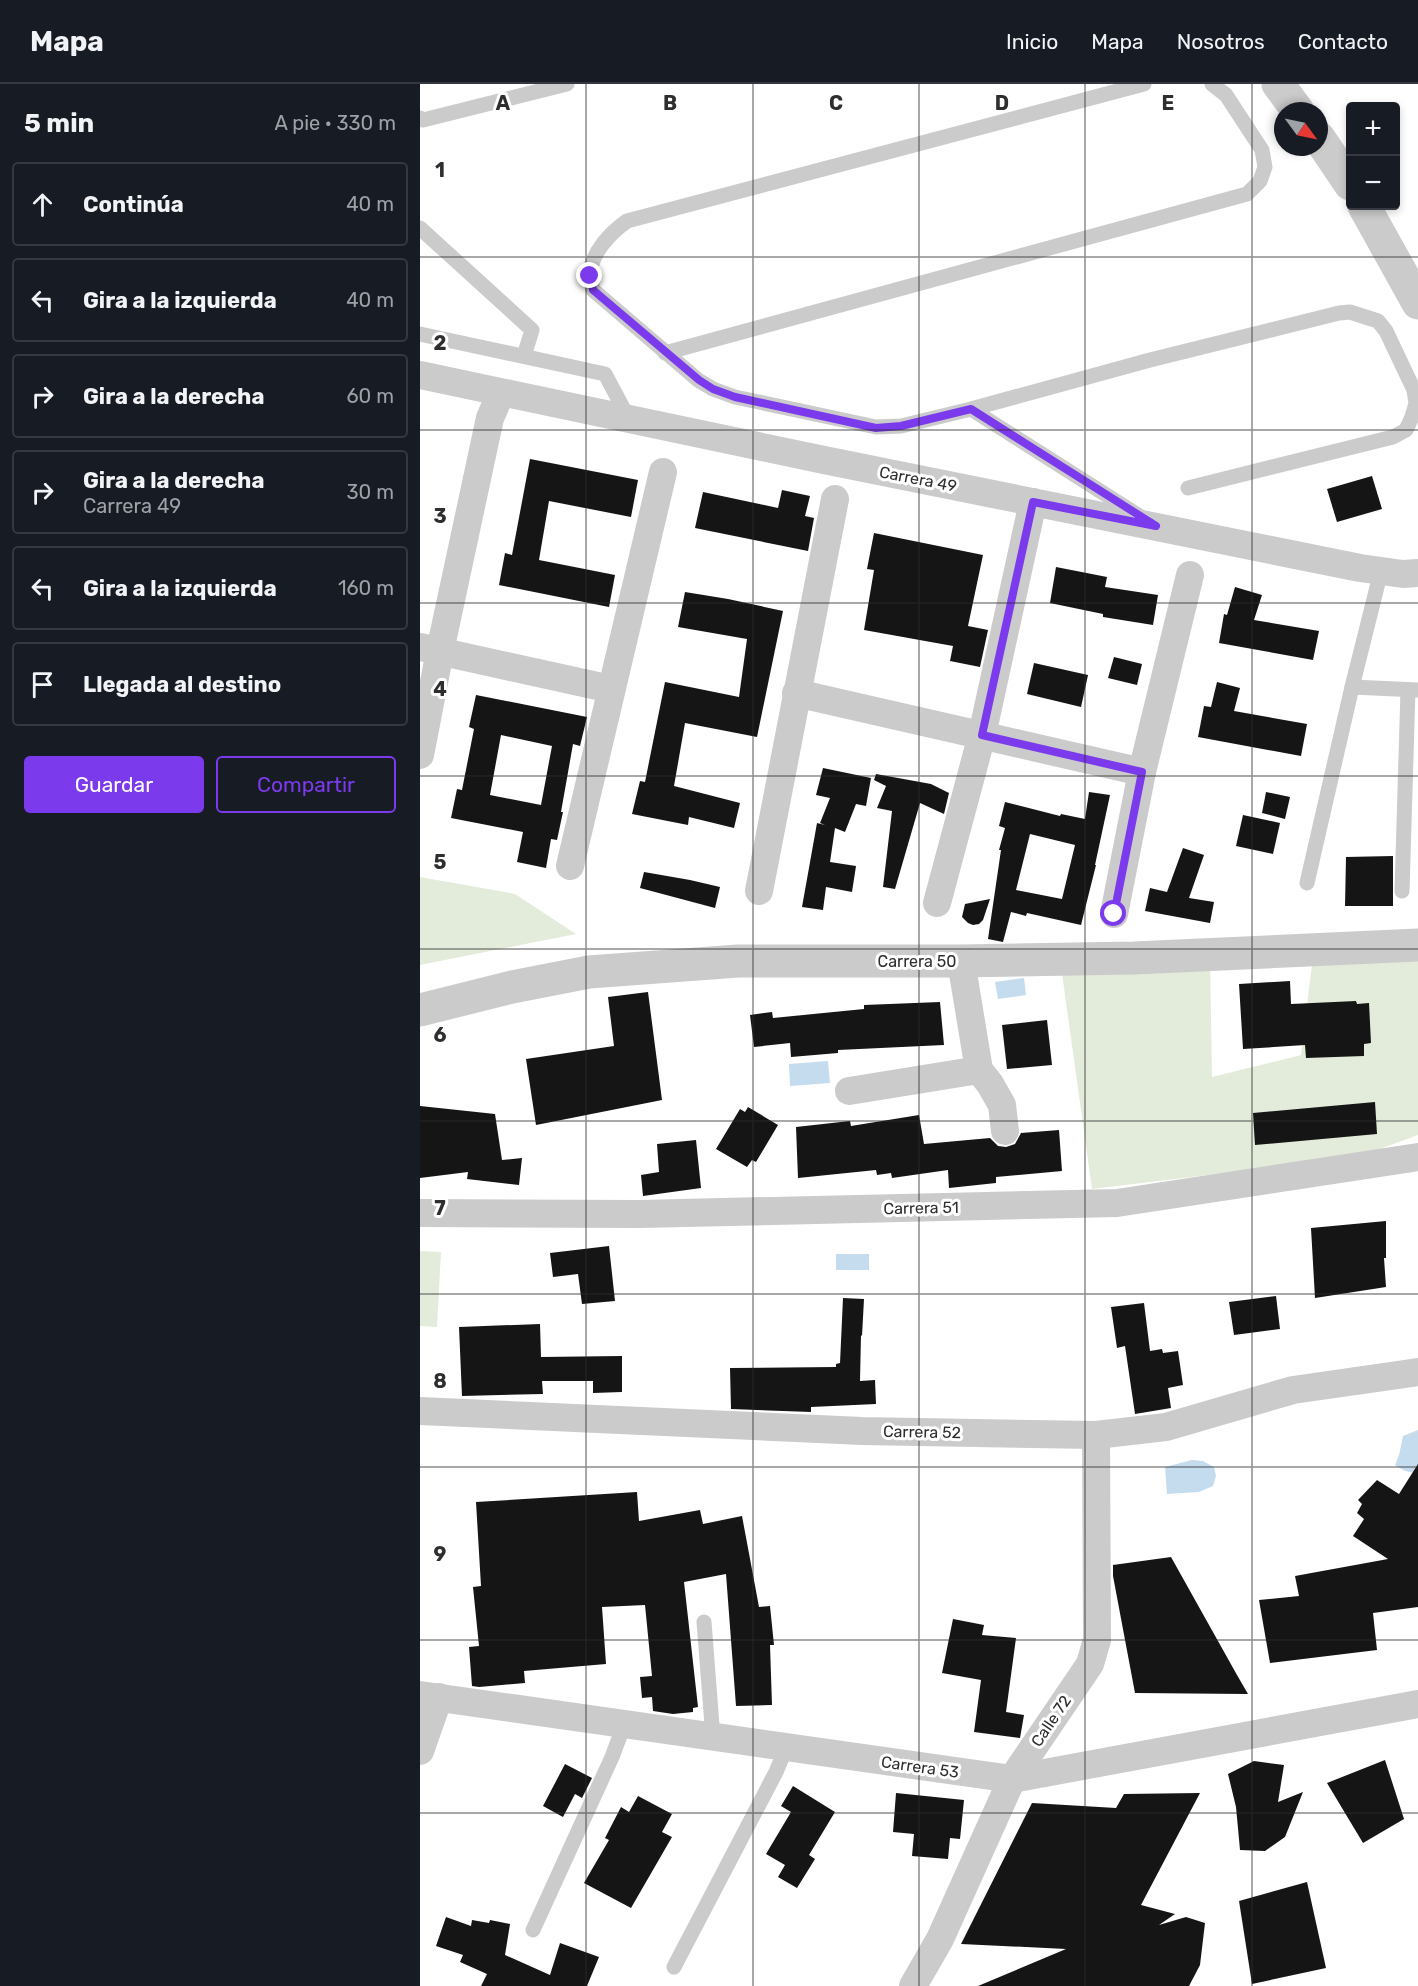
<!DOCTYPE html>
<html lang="es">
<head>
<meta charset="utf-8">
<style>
	:root { --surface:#171b24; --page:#242831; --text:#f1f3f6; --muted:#9ea1a6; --line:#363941; --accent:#7c3aed }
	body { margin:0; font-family:Rubik,sans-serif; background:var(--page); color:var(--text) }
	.controls { position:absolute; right:18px; top:18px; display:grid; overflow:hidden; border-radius:6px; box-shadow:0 3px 9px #0003 }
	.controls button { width:54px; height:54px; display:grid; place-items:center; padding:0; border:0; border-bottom:2px solid var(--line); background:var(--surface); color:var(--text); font:30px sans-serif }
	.compass { position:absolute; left:854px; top:18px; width:54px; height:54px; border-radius:50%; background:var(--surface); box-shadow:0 3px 9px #0003; rotate:123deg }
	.stop { position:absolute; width:18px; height:18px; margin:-14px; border:4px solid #7c3aed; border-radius:50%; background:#fff }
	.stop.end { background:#7c3aed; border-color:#fff; box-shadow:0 2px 6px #0008 }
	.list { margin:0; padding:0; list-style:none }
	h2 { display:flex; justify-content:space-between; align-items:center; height:78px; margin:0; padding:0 24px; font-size:26px }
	h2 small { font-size:20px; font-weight:400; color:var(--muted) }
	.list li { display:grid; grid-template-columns:39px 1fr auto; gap:18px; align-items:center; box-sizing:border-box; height:84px; margin:0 12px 12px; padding:0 12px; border:2px solid var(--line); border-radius:6px }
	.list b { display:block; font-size:22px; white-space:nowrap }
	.list p { margin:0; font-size:20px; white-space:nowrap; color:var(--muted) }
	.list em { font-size:20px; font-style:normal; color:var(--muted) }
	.actions { display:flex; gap:12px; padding:18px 24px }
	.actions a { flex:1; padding:14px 0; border:2px solid var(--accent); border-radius:6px; text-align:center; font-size:21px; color:var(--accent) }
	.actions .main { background:var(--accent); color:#fff }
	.icon { flex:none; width:33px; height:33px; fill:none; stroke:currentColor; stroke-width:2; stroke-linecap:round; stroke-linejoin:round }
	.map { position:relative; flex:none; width:998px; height:1902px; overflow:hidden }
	header { display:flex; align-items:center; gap:36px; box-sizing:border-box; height:84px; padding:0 30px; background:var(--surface); border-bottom:2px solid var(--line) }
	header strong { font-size:28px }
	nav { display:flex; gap:33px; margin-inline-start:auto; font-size:21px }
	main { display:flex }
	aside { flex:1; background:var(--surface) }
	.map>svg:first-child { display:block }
	.green { fill:#e3ecda }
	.water { fill:#c5dcee }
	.building { fill:#151515; fill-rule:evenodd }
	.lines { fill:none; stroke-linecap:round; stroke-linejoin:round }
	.service { stroke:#cbcbcb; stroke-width:15 }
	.minor { stroke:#cbcbcb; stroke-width:28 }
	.tertiary { stroke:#cbcbcb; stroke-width:33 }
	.route { stroke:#7c3aed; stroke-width:8 }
	.grid { fill:none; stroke:#2e2e2e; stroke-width:1.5; stroke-opacity:0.55 }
	.labels { text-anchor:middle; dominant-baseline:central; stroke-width:6; stroke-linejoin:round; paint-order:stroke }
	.street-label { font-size:16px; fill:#2e2e2e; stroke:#fff }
	.grid-label { font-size:20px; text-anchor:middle; font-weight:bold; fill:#2e2e2e; stroke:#fff; stroke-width:6; stroke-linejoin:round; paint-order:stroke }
</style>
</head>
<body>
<header>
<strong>Mapa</strong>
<nav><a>Inicio</a><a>Mapa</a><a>Nosotros</a><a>Contacto</a></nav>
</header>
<main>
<aside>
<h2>5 min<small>A pie · 330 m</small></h2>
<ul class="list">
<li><svg class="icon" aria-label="ahead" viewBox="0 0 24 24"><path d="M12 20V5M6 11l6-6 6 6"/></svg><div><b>Continúa</b></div><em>40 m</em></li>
<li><svg class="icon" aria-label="left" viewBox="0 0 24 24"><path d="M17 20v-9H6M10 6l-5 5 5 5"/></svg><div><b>Gira a la izquierda</b></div><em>40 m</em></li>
<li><svg class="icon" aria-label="right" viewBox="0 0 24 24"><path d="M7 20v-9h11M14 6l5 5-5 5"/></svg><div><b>Gira a la derecha</b></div><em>60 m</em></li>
<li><svg class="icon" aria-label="right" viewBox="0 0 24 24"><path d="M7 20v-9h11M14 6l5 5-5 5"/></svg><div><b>Gira a la derecha</b><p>Carrera 49</p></div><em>30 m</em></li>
<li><svg class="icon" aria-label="left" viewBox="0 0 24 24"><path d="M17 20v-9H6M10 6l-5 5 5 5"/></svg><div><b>Gira a la izquierda</b></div><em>160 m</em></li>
<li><svg class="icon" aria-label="arrive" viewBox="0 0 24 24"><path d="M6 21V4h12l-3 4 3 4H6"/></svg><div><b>Llegada al destino</b></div></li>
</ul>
<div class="actions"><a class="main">Guardar</a><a>Compartir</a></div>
</aside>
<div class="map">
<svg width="998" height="1902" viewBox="0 0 998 1902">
	<rect width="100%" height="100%" fill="#fff"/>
	<g class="green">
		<polygon points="0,793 95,810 156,850 0,881"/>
		<polygon points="998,852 998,1051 938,1073 672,1105 640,875 790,871 792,993 881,971 895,856"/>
		<polygon points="0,1167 21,1168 17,1243 0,1242"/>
	</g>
	<g class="water">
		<polygon points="604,894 606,911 578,915 575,898"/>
		<polygon points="408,977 410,999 370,1002 369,980"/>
		<rect x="416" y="1170" width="33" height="16"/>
		<path d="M998 1346V1389C989 1389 982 1386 975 1381L979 1371 983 1352Z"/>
		<polygon points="772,1376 783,1377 794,1383 796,1392 793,1402 779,1408 747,1410 745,1383"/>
	</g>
	<g class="building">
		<polygon points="110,375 218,396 211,433 129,417 119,476 195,491 189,523 79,501 85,469 92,471"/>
		<polygon points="952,392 962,425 917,438 907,405"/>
		<polygon points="362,406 390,412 385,432 394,434 388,467 275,444 283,408 358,424"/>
		<polygon points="454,449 563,471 548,542 568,546 560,583 530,577 533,562 444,546 454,486 447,485"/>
		<polygon points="636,483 687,493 685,503 738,511 733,541 683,533 683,530 630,519"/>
		<polygon points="815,503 842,511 834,536 899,547 893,576 799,559 804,530 807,531"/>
		<polygon points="265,508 308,515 363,527 337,653 265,639 254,702 320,719 314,744 269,733 268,741 212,730 220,697 225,698 245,598 319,613 327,555 258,543"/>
		<polygon points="694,573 722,580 717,601 688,594"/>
		<polygon points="614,579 668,591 661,623 607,610"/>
		<polygon points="797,598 820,604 814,627 887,640 881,672 778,653 784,622 791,623"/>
		<path d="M56 611 167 633 160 662 153 660 141 728H143L137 756 131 755 126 784 97 778 103 748 31 734 37 705 42 706 54 645 49 643ZM81 651 132 662 121 721 70 711Z"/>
		<polygon points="403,684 451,694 446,722 436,720 425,748 415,744 410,778 436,782 432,808 406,803 403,826 382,823 397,739 405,741 400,739 410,714 396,711"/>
		<polygon points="456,690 511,700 529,709 524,730 500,719 475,805 463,803 472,727 457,724 466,702 454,696"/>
		<path d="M669 708 690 711 675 781H676L661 841 607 829 606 832 591 828 583 858 568 855 581 766H579L585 744 579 742 585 718 640 732 641 730 665 735ZM610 750 655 761 642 815 596 806Z"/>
		<polygon points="846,708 870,713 865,735 842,729"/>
		<polygon points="823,731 860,739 853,770 816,762"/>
		<polygon points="763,764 784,771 769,814 794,818 790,839 725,827 730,804 747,808"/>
		<polygon points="973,772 973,822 925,822 926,773"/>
		<polygon points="224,788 270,796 300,803 295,824 220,804"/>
		<polygon points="570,815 563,836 559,840 553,841 548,839 542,833 545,820"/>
		<polygon points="870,897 871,920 936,917 937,920 949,919 951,959 944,960 944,972 886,974 885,961 823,965 819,900"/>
		<polygon points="228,908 242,1016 116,1041 106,975 194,962 188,913"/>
		<polygon points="520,918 524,961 418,966 418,969 371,973 370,959 334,963 330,931 352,928 353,934 444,925 444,921"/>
		<polygon points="627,936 632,981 587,985 582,941"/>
		<polygon points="955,1018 957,1050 835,1061 833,1029"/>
		<polygon points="0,1022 75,1030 82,1076 102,1074 99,1101 47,1095 48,1088 0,1094"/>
		<polygon points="328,1023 358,1041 336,1078 332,1076 327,1083 296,1065 320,1025 325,1028"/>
		<polygon points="499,1031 504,1060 570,1054 578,1062 586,1063 595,1060 601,1049 639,1046 642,1087 576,1093 576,1099 529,1104 528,1086 472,1094 471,1089 457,1091 456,1086 378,1094 376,1043 430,1037 431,1042"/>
		<polygon points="276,1056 281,1104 223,1112 221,1091 239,1088 237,1060"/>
		<polygon points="966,1137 966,1174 964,1174 966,1203 895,1214 891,1144"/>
		<polygon points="189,1162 195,1217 162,1220 158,1190 133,1193 130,1169"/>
		<polygon points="856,1212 860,1245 814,1251 809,1218"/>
		<polygon points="423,1214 444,1215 442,1252 441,1251 440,1297 455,1296 456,1320 391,1323 391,1328 311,1325 310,1284 416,1283 416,1280 420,1279"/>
		<polygon points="724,1219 730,1267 742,1265 743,1269 758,1267 763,1301 748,1304 751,1324 715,1330 705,1262 697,1264 691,1223"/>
		<polygon points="120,1240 121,1273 202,1272 202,1308 173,1309 173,1297 122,1297 123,1310 42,1312 39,1243"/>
		<polygon points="998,1380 998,1523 953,1529 957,1566 850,1579 839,1516 879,1512 875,1492 968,1475 933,1452 944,1435 937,1429 942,1420 938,1416 957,1396 979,1410"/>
		<polygon points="217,1408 219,1437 280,1426 283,1440 322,1432 339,1523 350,1522 354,1561 350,1561 352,1621 316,1622 306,1490 264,1498 278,1623 273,1624 273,1628 253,1630 233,1627 232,1613 222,1614 220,1593 232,1592 225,1521 182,1523 186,1580 104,1587 105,1599 59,1603 52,1602 49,1563 59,1562 53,1503 61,1502 56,1418"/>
		<polygon points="751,1473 817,1591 828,1610 715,1609 693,1492 693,1481"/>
		<polygon points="533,1535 564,1541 562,1551 596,1554 586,1628 604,1631 600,1654 554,1648 561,1596 522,1589"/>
		<polygon points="965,1676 984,1735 943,1759 907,1699"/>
		<polygon points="834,1677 864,1681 858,1718 883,1708 865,1753 845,1767 820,1766 816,1723 808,1690"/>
		<polygon points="145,1680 172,1694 162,1714 155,1710 143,1733 123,1722"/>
		<polygon points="373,1702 415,1728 389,1771 395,1775 377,1804 358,1793 365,1781 346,1770 371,1728 361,1722"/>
		<polygon points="476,1709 544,1716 540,1755 530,1754 528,1775 492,1772 494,1750 473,1748"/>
		<polygon points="780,1709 721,1821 755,1830 739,1841 766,1833 785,1839 780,1881 769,1902 558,1902 646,1865 541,1860 612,1719 696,1724 704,1710"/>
		<polygon points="218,1712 252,1730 242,1748 252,1753 211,1824 164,1799 189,1756 185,1754 201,1723 209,1728"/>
		<polygon points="887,1798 906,1884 832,1900 819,1817"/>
		<polygon points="26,1833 51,1842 52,1836 69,1839 70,1836 90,1840 85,1871 130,1891 140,1859 179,1873 167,1902 61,1902 67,1890 40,1878 43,1871 16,1862"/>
	</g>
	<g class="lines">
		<g class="service">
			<path d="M724 0 207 137C190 149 171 169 170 191 170 196 172 201 173 206L278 296 293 305 315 313 456 343 481 342 551 325 730 276 919 229 930 228 958 237 966 247 994 306 996 319 992 333 986 346 973 353 768 404"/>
			<polyline points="0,34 3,36 147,0"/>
			<polyline points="0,144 112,246 104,272"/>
			<polyline points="0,250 185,290 209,335"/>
			<polyline points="245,269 827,110 840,97 845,83 842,66 806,11 792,0"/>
			<polyline points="551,325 721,433"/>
			<polyline points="932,603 998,606"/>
			<polyline points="887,799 932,603 961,487"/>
			<polyline points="982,807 988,606"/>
			<polyline points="284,1538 293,1654"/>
			<polyline points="113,1846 192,1673 204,1641"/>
			<polyline points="254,1883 356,1688 366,1664"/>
		</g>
		<g class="minor">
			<polyline points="0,291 404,376 940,484 983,490 998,489"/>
			<polyline points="0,563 191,605"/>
			<polyline points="376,609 722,688"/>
			<polyline points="0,671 20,567 70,334 81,309"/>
			<polyline points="150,782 243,388"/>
			<polyline points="339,807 415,415"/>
			<polyline points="517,819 562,651 613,418"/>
			<polyline points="694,830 722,688 770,491"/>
			<polyline points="541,877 559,986 570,1000 582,1021 585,1047"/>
			<polyline points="429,1007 559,986"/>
			<polyline points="0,1129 219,1130 697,1119 998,1073"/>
			<polyline points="0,1327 442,1347 676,1351 746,1343 873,1306 998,1288"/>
			<polyline points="0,1611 592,1695 998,1620"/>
			<polyline points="0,1667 19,1613"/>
			<polyline points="493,1902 520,1855 592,1695 670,1580 677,1556 676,1351"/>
		</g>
		<g class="tertiary">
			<polyline points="858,0 878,27"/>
			<polyline points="899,54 930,100"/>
			<polyline points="944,122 998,219"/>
			<polyline points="0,926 92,903 169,888 318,877 541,877 714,874 998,861"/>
		</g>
	</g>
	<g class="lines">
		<polyline class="route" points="170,192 173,206 279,296 293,305 315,313 456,344 481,342 551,325 736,442 613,418 562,651 722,688 694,830"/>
	</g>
	<path class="grid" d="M166 0V1902M333 0V1902M499 0V1902M665 0V1902M832 0V1902M0 173H998M0 346H998M0 519H998M0 692H998M0 865H998M0 1037H998M0 1210H998M0 1383H998M0 1556H998M0 1729H998"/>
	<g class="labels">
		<g class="street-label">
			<text transform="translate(498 395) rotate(11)">Carrera 49</text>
			<text x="497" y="877">Carrera 50</text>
			<text transform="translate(501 1124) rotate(-1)">Carrera 51</text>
			<text transform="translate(502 1348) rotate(1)">Carrera 52</text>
			<text transform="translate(631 1637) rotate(-56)">Calle 72</text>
			<text transform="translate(500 1683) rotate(8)">Carrera 53</text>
		</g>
	</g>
	<g class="grid-label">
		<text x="83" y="26">A</text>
		<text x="250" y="26">B</text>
		<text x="416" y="26">C</text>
		<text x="582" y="26">D</text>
		<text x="748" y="26">E</text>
		<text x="20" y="93">1</text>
		<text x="20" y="266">2</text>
		<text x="20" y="439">3</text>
		<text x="20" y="612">4</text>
		<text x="20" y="785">5</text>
		<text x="20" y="958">6</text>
		<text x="20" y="1131">7</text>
		<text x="20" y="1304">8</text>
		<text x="20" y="1477">9</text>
	</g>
</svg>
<div class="controls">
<button>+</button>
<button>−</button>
</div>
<svg class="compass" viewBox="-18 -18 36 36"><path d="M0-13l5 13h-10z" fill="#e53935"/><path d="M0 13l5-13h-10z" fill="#9ea1a6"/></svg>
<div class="stop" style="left:694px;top:830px"></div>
<div class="stop end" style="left:170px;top:192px"></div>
</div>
</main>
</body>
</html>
